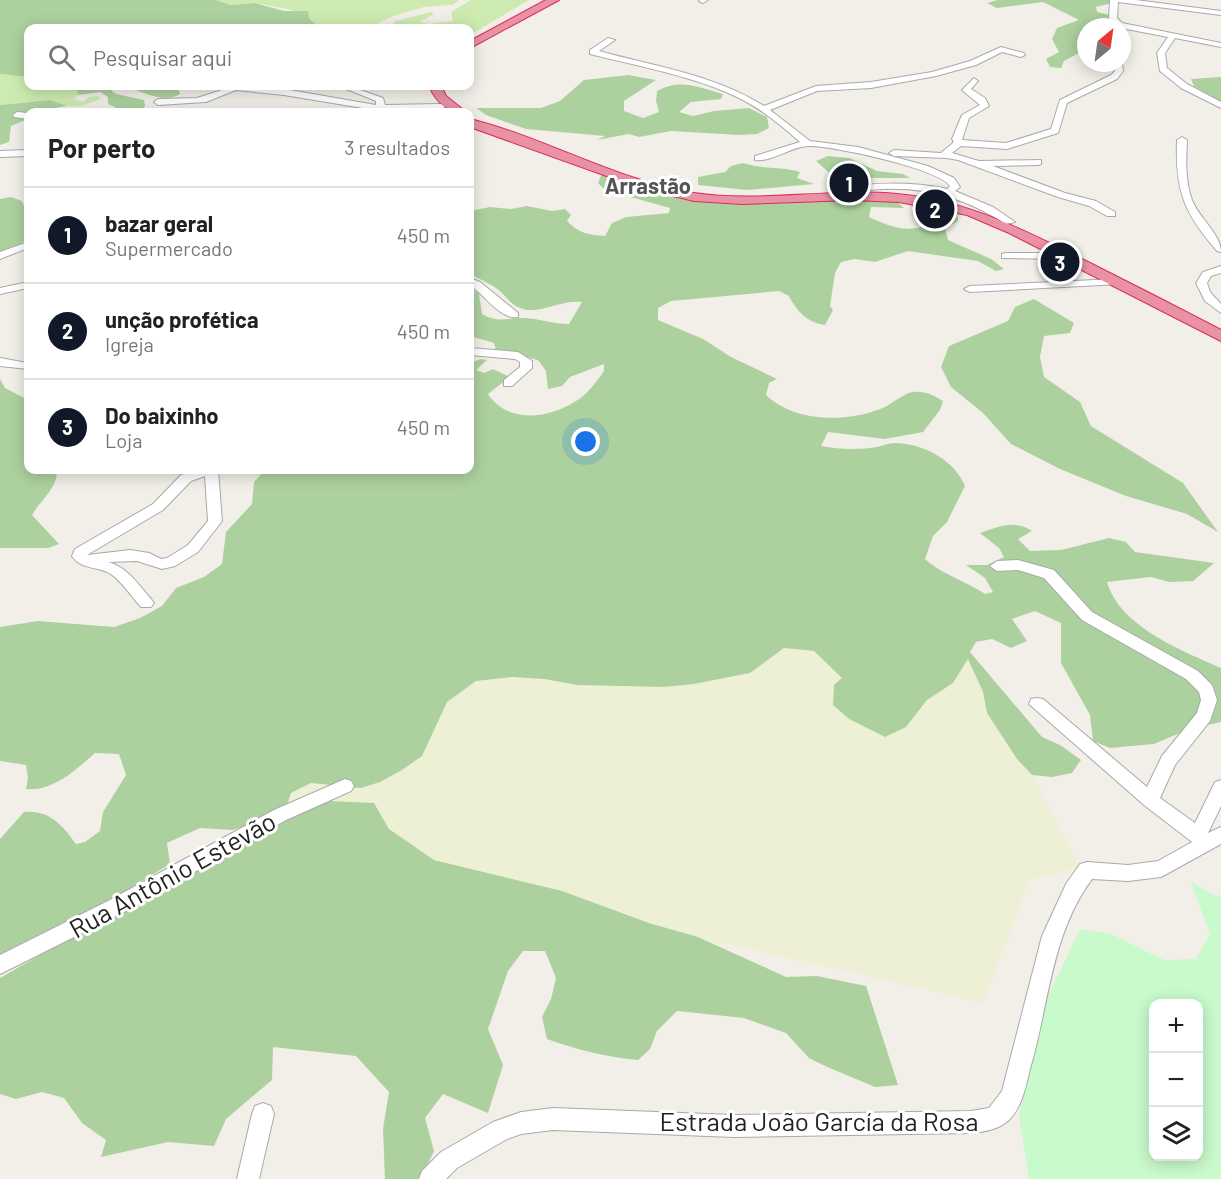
<!DOCTYPE html>
<html lang="pt">
<head>
<meta charset="utf-8">
<style>
	:root { --surface:#fff; --page:#f6f6f6; --text:#222; --muted:#767676; --line:#e0e0e0; --accent:#111827 }
	body { margin:0; font-family:Barlow,sans-serif; background:var(--page); color:var(--text) }
	.controls { position:absolute; right:18px; bottom:18px; display:grid; overflow:hidden; border-radius:12px; box-shadow:0 3px 15px #0003 }
	.controls button { width:54px; height:54px; display:grid; place-items:center; padding:0; border:0; border-bottom:2px solid var(--line); background:var(--surface); color:var(--text); font:30px sans-serif }
	.compass { position:absolute; left:1077px; top:18px; width:54px; height:54px; border-radius:50%; background:var(--surface); box-shadow:0 3px 15px #0003; rotate:29deg }
	.you { position:absolute; left:586px; top:442px; width:21px; height:21px; margin:-15px; border:4px solid #fff; border-radius:50%; background:#1a73e8; box-shadow:0 0 0 9px #1a73e833 }
	.badge { display:grid; place-items:center; width:39px; height:39px; border-radius:50%; background:var(--accent); color:#fff; font-size:20px; font-weight:700 }
	.pin { position:absolute; translate:-50% -50%; border:3px solid #fff; box-shadow:0 2px 6px #0006 }
	.list { margin:0; padding:0; list-style:none }
	h2 { display:flex; justify-content:space-between; align-items:center; height:78px; margin:0; padding:0 24px; font-size:26px }
	h2 small { font-size:20px; font-weight:400; color:var(--muted) }
	.list li { display:grid; grid-template-columns:39px 1fr auto; gap:18px; align-items:center; box-sizing:border-box; height:96px; padding:0 24px; border-top:2px solid var(--line) }
	.list b { display:block; font-size:22px; white-space:nowrap }
	.list p { margin:0; font-size:20px; white-space:nowrap; color:var(--muted) }
	.list em { font-size:20px; font-style:normal; color:var(--muted) }
	.icon { flex:none; width:33px; height:33px; fill:none; stroke:currentColor; stroke-width:2; stroke-linecap:round; stroke-linejoin:round }
	.map { position:relative; flex:none; width:1221px; height:1179px; overflow:hidden }
	.search { position:absolute; background:var(--surface); box-shadow:0 3px 15px #0003; left:24px; top:24px; width:450px; height:66px; display:flex; align-items:center; gap:15px; box-sizing:border-box; padding:0 21px; border-radius:12px; color:var(--muted); font-size:22px }
	.panel { position:absolute; background:var(--surface); box-shadow:0 3px 15px #0003; left:24px; top:108px; width:450px; height:366px; border-radius:12px }
	.map>svg:first-child { display:block }
	.farmland { fill:#eef0d5 }
	.grass { fill:#cdebb0 }
	.forest { fill:#add19e }
	.park { fill:#c8facc; fill-rule:evenodd }
	.lines { fill:none; stroke-linecap:round; stroke-linejoin:round }
	.minor-casing { stroke:#a9a9a9; stroke-width:2 }
	.highway-casing { stroke:#dc2a67; stroke-width:2 }
	.minor { fill:#fff; fill-rule:evenodd }
	.highway { fill:#e892a2; fill-rule:evenodd }
	.labels { text-anchor:middle; dominant-baseline:central; stroke-width:6; stroke-linejoin:round; paint-order:stroke }
	.far-district-label { font-size:22px; font-weight:bold; fill:#555; stroke:#fff }
	.near-street-label { font-size:26px; fill:#222; stroke:#fff }
</style>
</head>
<body>
<div class="map">
<svg width="1221" height="1179" viewBox="0 0 1221 1179">
	<rect width="100%" height="100%" fill="#f2efe9"/>
	<polygon class="farmland" points="784,648 814,651 843,679 906,727 927,700 953,683 968,659 983,692 987,713 1017,759 1032,775 1080,867 1030,880 983,1003 698,937 649,923 562,891 434,860 389,829 374,803 287,805 292,793 311,783 338,786 380,782 402,770 422,756 447,702 476,681 512,677 623,686 664,687 694,684 750,673"/>
	<g class="grass">
		<polygon points="216,0 460,0 452,5 424,7 393,16 368,28 320,28 309,17 292,10 255,3 230,5"/>
		<polygon points="471,0 529,0 470,35 470,28 388,28 396,21 431,12 434,14 420,22 429,24 453,21 451,12"/>
		<polygon points="0,74 28,77 28,86 79,86 76,89 79,95 74,98 82,102 90,97 98,96 101,99 81,106 67,106 50,100 0,105"/>
	</g>
	<g class="forest">
		<polygon points="0,0 216,0 230,5 255,3 284,11 308,11 309,18 320,28 28,28 28,77 0,74"/>
		<polygon points="998,0 1112,0 1112,3 1096,7 1097,12 1110,15 1113,26 1086,27 1086,49 1064,61 1061,68 1050,67 1046,59 1059,52 1052,39 1057,28 1079,20 1043,2 997,8 987,3"/>
		<path d="M628 75 656 80 624 101V111L643 118 659 112 656 101 657 91C680 78 699 87 723 94L721 99 691 102 679 112 693 116 714 111 749 108 767 117 769 128 757 134 739 135 671 131 639 137 629 134 597 140 605 136 526 129 486 115 476 108H541L560 101 584 80Z"/>
		<polygon points="1221,77 1221,102 1194,86 1191,79"/>
		<polygon points="79,86 106,86 116,94 144,100 145,106 141,111 123,111 108,104 108,97 100,92 79,95 76,89"/>
		<path d="M127 86H177L180 94C164 104 142 92 127 86Z"/>
		<polygon points="50,100 67,106 28,112 28,119 11,126 9,142 0,145 0,105"/>
		<polygon points="828,156 849,158 877,171 903,174 910,178 835,178 816,161"/>
		<path d="M743 163C765 170 781 166 800 172L797 178 814 184 747 190 698 185V177L725 172 731 166Z"/>
		<path d="M602 174 733 202 895 200 904 208 871 207 869 217C886 225 905 233 924 226 941 219 935 214 958 217V221L945 228 948 240 991 259 1004 269 996 271 978 261 908 251 875 262 855 259 841 262 835 273 830 306 833 310 825 325C808 323 796 311 789 296L779 291 671 301 658 308V320L703 339 731 357 777 379 769 383 766 395C795 423 849 423 885 407 893 403 904 393 913 392 925 391 933 395 943 401L940 410 923 432 885 439 828 432 821 446C837 449 854 450 871 448 879 447 886 444 894 443 922 443 955 460 965 486L947 522 933 536 925 559C941 574 966 581 985 594L993 592 985 578 966 565H987L1004 557 999 548 980 533C998 527 1015 519 1032 531L1018 539 1030 551 1061 550 1109 538 1126 542 1135 552 1214 563 1193 581 1169 582 1151 577 1107 582C1120 627 1183 651 1221 668V722L1187 730 1154 744 1110 748 1093 741 1090 715 1061 663V623L1035 611 1012 619 1027 641 1011 648 992 639 976 642 970 652 1042 737 1060 745 1081 760 1072 773 1052 777 1032 775 1017 759 987 713 983 692 968 659 953 683 927 700 906 727 885 737 849 719 833 705 834 685 842 678 814 651 784 648 750 673 694 684 664 687 577 685 544 679 512 677 476 681 447 702 422 756 402 770 380 782 361 788 311 783 291 793 287 805 295 807 330 801 374 803 389 829 434 860 562 891 649 923 698 937 786 977 817 976 866 986 898 1085 875 1087 825 1066 809 1058 786 1033 744 1018 677 1011 657 1031 650 1049 638 1060C606 1057 578 1050 547 1039L542 1017 551 999 556 978 545 951H523L508 971 488 1029 503 1065 488 1113 443 1094 425 1118 434 1151 421 1179H385L383 1129 389 1092 356 1056 273 1047 272 1080 226 1119 214 1146 168 1142 101 1157 106 1140 82 1123 64 1098 42 1092 16 1099 0 1094V978L219 852 257 838 261 820 233 830 200 828 167 843 170 864 104 904 0 956V839L24 812C50 810 62 825 76 844L85 842 100 831 103 812 126 775 119 754 95 753C76 770 52 792 26 789L28 778 26 765 0 761V627L38 621 114 627 140 618 162 606 176 588 204 577 222 564 226 532 252 504 254 482 265 470H470V363L481 359 487 360 476 370 484 373 493 369 510 377 488 394C508 424 548 419 576 401 588 394 596 382 604 371V364L570 377 562 386 548 389 546 371 538 360 496 350 494 343 470 336V287L479 294 482 314C500 324 506 317 525 318 540 319 553 324 569 324L582 302C563 300 551 309 533 310 518 311 510 302 502 293 494 285 479 279 470 274V211L490 207 511 209 527 206 552 211 565 209 571 215 567 221C578 233 589 235 605 236L612 223 626 217 669 213 670 208 605 190 598 183Z"/>
		<polygon points="11,197 22,201 28,216 28,237 22,243 0,252 0,199"/>
		<polygon points="1034,299 1074,323 1070,333 1044,336 1040,357 1044,377 1080,402 1091,426 1183,483 1218,532 1187,514 1126,496 1060,469 1011,444 983,413 951,387 941,367 949,346 1008,321 1015,307"/>
		<path d="M0 379 5 388 28 400V470H61L57 473C56 489 40 501 32 515L59 544 48 548H0Z"/>
	</g>
	<path class="park" d="M1191 882 1215 896 1221 895V1179H1029L1019 1115 1048 996 1080 929 1111 934 1164 960 1196 959 1210 934ZM1154 1004H1198V1156H1154Z"/>
	<g class="lines">
		<g class="minor-casing">
			<g id="minor">
				<polygon points="708,0 703,3 699,1 700,0"/>
				<polygon points="1110,0 1136,0 1221,11 1221,15 1118,2 1117,18 1122,23 1221,43 1221,47 1175,38 1165,53 1167,68 1187,84 1221,102 1221,108 1181,88 1160,71 1157,53 1168,37 1116,27 1109,18"/>
				<path d="M608 38 615 40 599 51C654 66 715 75 764 106L816 86 871 82 932 72 970 61 1001 47 1024 53 1025 55 1021 57 1002 52 976 65 936 76 871 88 817 91 770 110 810 141 858 147 928 166 954 178 960 187 955 191 993 207 1015 222 1006 224C968 200 930 187 883 189 867 189 848 196 833 193V189L836 188C874 183 909 181 947 189L950 186C940 169 831 145 808 146 790 147 773 162 755 160V156L800 142C782 126 763 110 741 99 698 77 637 66 590 54V50Z"/>
				<polygon points="1114,63 1122,63 1123,71 1117,79 1067,103 1058,133 1007,149 961,146 952,153 979,161 1041,160 1041,164 1038,165 993,166 1065,193 1096,201 1115,212 1115,216 1107,216 1089,206 1058,197 958,160 947,158 894,156 889,153 894,150 941,153 954,142 952,139 962,115 980,105 962,90 974,78 978,81 971,89 985,98 989,106 969,118 962,140 1006,143 1051,129 1060,100 1111,75 1115,71"/>
				<polygon points="219,86 284,89 376,105 376,101 339,86 349,86 383,98 385,105 441,104 445,107 441,110 381,111 284,95 236,90 206,102 158,105 154,102 158,99 197,98 225,89"/>
				<polygon points="17,112 28,113 28,119 14,117 13,115"/>
				<path d="M1182 137 1187 140C1186 160 1185 181 1192 200 1199 218 1221 234 1221 252L1217 251C1184 213 1175 191 1177 140Z"/>
				<polygon points="28,150 28,156 0,157 0,151"/>
				<polygon points="28,242 28,248 0,259 0,252"/>
				<polygon points="1006,253 1066,253 1071,256 1066,259 1002,258 1002,254"/>
				<polygon points="1221,266 1221,273 1211,276 1207,283 1210,292 1221,304 1221,313 1205,301 1196,283 1203,272"/>
				<path d="M470 278 480 282 518 313V317C500 320 484 294 470 285Z"/>
				<polygon points="1116,279 1120,280 1120,284 970,292 964,289 970,286"/>
				<polygon points="28,282 28,288 0,294 0,288"/>
				<polygon points="470,348 518,352 532,361 532,368 512,386 504,386 504,380 520,367 520,362 515,359 470,355"/>
				<polygon points="0,358 28,363 28,369 0,366"/>
				<path d="M197 470H218L222 521 198 552 175 566 162 569 137 561 108 562C127 567 138 584 151 599L154 603 151 607H141C131 596 123 583 111 574 98 566 81 570 72 556L75 549 153 504 181 475ZM205 476 208 521 188 545 167 558 161 559 149 553 130 550 87 555 163 510 191 481Z"/>
				<path d="M1018 560 1054 570 1092 612 1198 671 1212 685 1217 700 1210 721 1175 765 1160 798 1195 823 1215 782 1221 780V806L1208 833 1221 827V844L1161 877 1128 881 1092 879C1051 934 1049 1005 1030 1069 1026 1086 1022 1107 1009 1120 1000 1129 984 1132 971 1133L734 1137 553 1130 521 1134 507 1139 457 1168 446 1179H419L422 1171 441 1152 493 1122 521 1112 553 1108 734 1115 971 1111 989 1108 1002 1091 1042 936 1066 884 1080 864 1087 862 1128 865 1158 861 1192 842 1144 805 1029 704 1031 699 1037 698 1043 699 1147 787 1162 756 1197 713 1201 700 1199 692 1186 679 1082 620 1044 578 1018 570 997 571 990 566 997 561Z"/>
				<polygon points="345,779 351,781 354,786 351,791 286,820 124,912 0,974 0,955 110,900 274,810"/>
				<polygon points="263,1103 271,1106 274,1114 259,1179 237,1179 252,1114 255,1106"/>
			</g>
		</g>
		<g class="highway-casing">
			<g id="highway">
				<polygon points="546,0 559,0 470,48 470,41"/>
				<path d="M429 86H441L446 96 466 112C447 112 437 103 429 86Z"/>
				<path d="M470 119C546 138 616 180 694 193 761 203 830 188 897 194 967 200 1026 231 1088 262 1132 284 1177 307 1221 330V341L1009 233 967 215 899 202 852 200 742 204 694 201 640 188 470 127Z"/>
			</g>
		</g>
		<use href="#minor" class="minor"/>
		<use href="#highway" class="highway"/>
	</g>
	<g class="labels">
		<g class="far-district-label">
			<text x="648" y="185">Arrastão</text>
		</g>
		<g class="near-street-label">
			<text transform="translate(172 874) rotate(-29)">Rua Antônio Estevão</text>
			<text x="819" y="1120">Estrada João García da Rosa</text>
		</g>
	</g>
</svg>
<div class="controls">
<button>+</button>
<button>−</button>
<button><svg class="icon" aria-label="layers" viewBox="0 0 24 24"><path d="M12 4l9 5-9 5-9-5zM3 14l9 5 9-5"/></svg></button>
</div>
<svg class="compass" viewBox="-18 -18 36 36"><path d="M0-13l5 13h-10z" fill="#e53935"/><path d="M0 13l5-13h-10z" fill="#767676"/></svg>
<div class="you"></div>
<div class="pin badge" style="left:849px;top:183px">1</div>
<div class="pin badge" style="left:935px;top:209px">2</div>
<div class="pin badge" style="left:1060px;top:262px">3</div>
<div class="search"><svg class="icon" aria-label="search" viewBox="0 0 24 24"><circle cx="10" cy="10" r="6"/><path d="M15 15l6 6"/></svg>Pesquisar aqui</div>
<section class="panel">
<h2>Por perto<small>3 resultados</small></h2>
<ul class="list">
<li><span class="badge">1</span><div><b>bazar geral</b><p>Supermercado</p></div><em>450 m</em></li>
<li><span class="badge">2</span><div><b>unção profética</b><p>Igreja</p></div><em>450 m</em></li>
<li><span class="badge">3</span><div><b>Do baixinho</b><p>Loja</p></div><em>450 m</em></li>
</ul>
</section>
</div>
</body>
</html>
